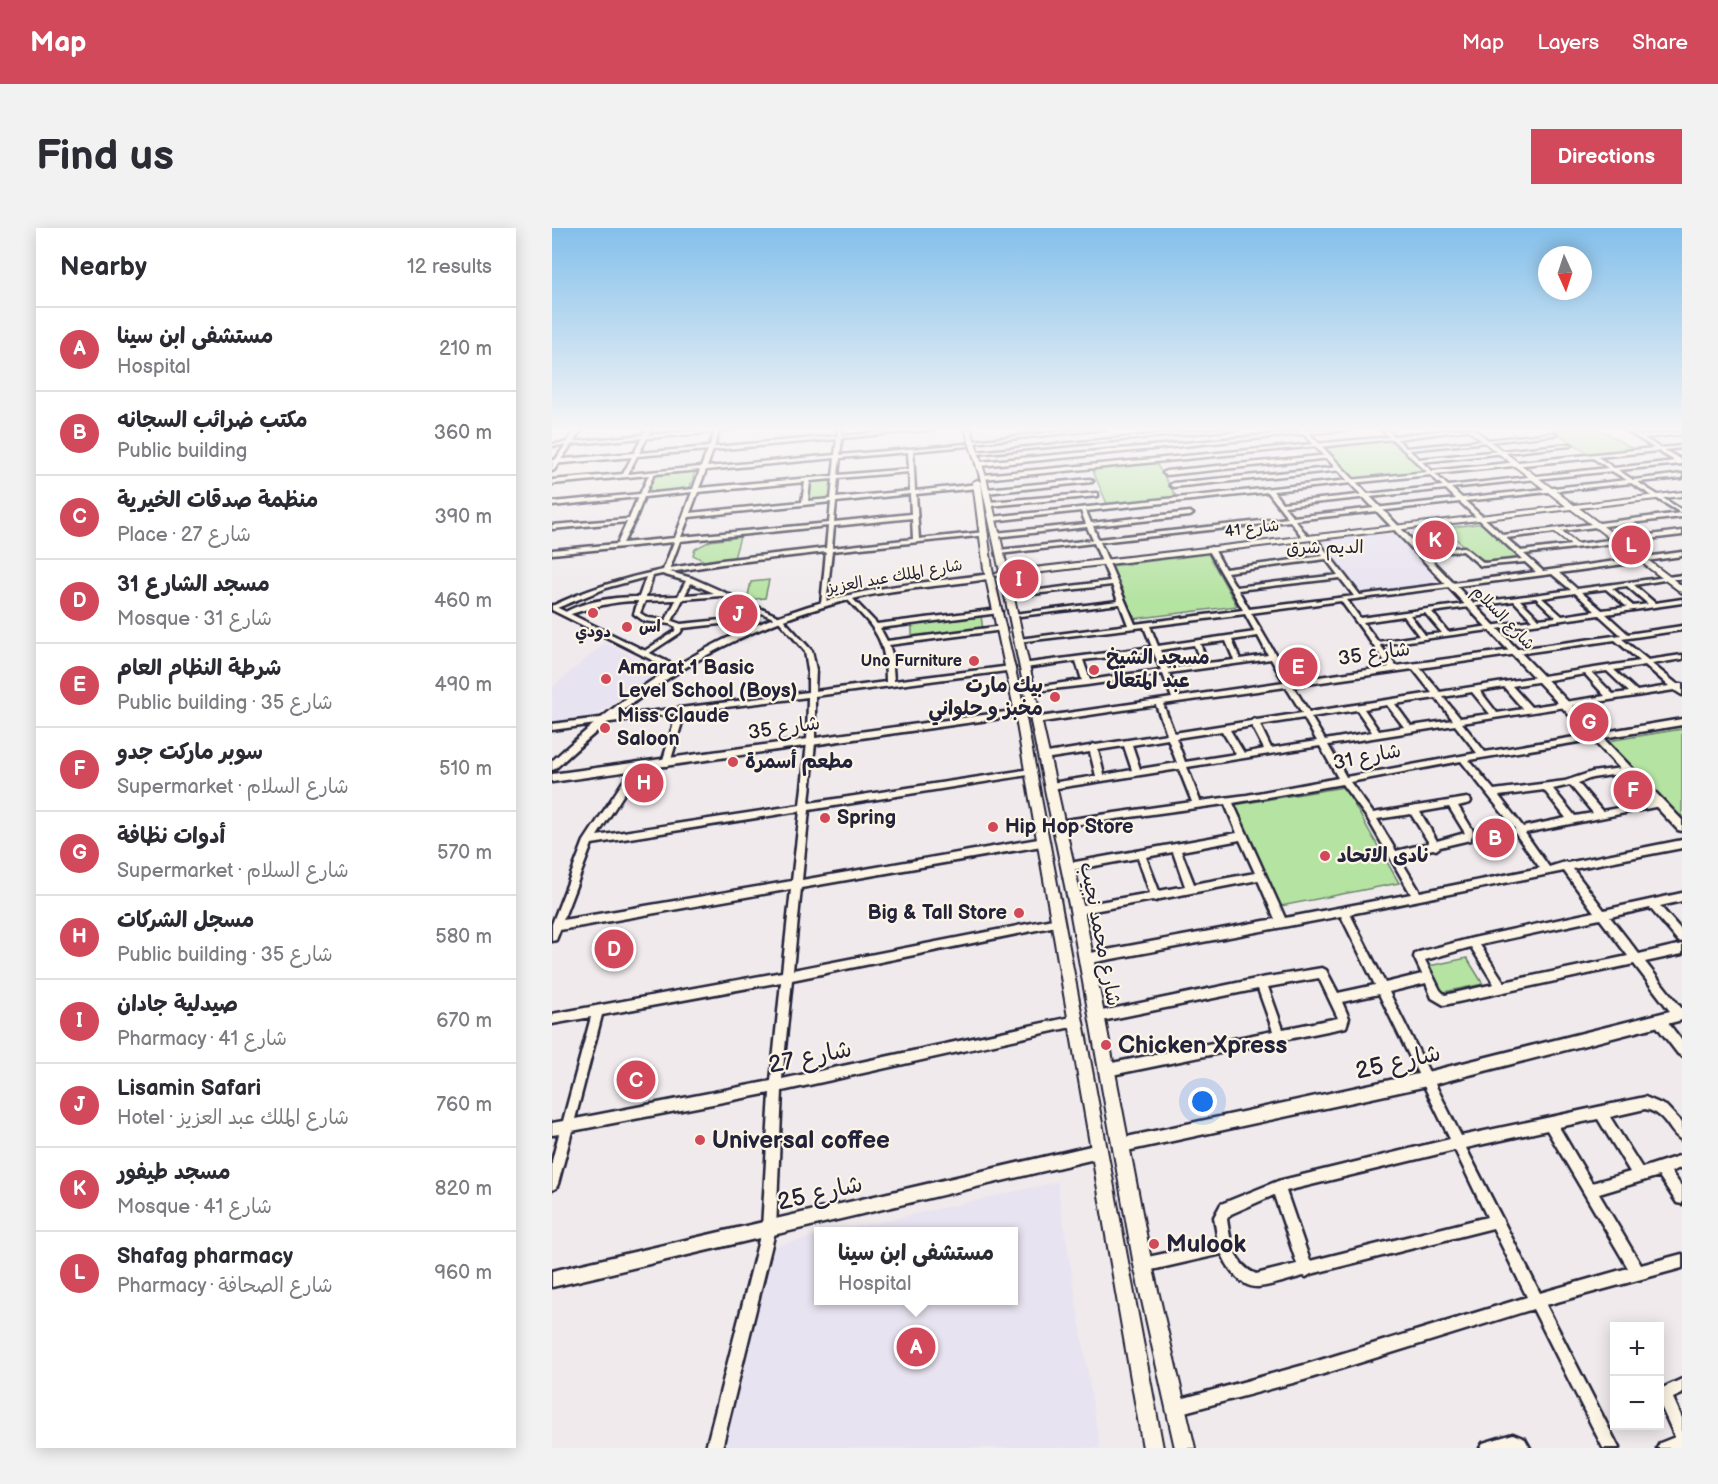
<!DOCTYPE html>
<html lang="en">
<head>
<meta charset="utf-8">
<style>
	:root { --surface:#fff; --page:#f2f2f3; --text:#2b2b33; --muted:#7c7c81; --line:#e1e1e2; --accent:#d1495b }
	body { margin:0; font-family:"Balsamiq Sans","Playpen Sans Arabic",sans-serif; background:var(--page); color:var(--text) }
	.controls { position:absolute; right:18px; bottom:18px; display:grid; overflow:hidden; border-radius:0px; box-shadow:0 3px 15px #0003 }
	.controls button { width:54px; height:54px; display:grid; place-items:center; padding:0; border:0; border-bottom:2px solid var(--line); background:var(--surface); color:var(--text); font:30px sans-serif }
	.compass { position:absolute; left:986px; top:18px; width:54px; height:54px; border-radius:50%; background:var(--surface); box-shadow:0 3px 15px #0003; rotate:177deg }
	.you { position:absolute; left:651px; top:874px; width:21px; height:21px; margin:-15px; border:4px solid #fff; border-radius:50%; background:#1a73e8; box-shadow:0 0 0 9px #1a73e833 }
	.badge { display:grid; place-items:center; width:39px; height:39px; border-radius:50%; background:var(--accent); color:#fff; font-size:20px; font-weight:700 }
	.pin { position:absolute; translate:-50% -50%; border:3px solid #fff; box-shadow:0 2px 6px #0006 }
	.popup { position:absolute; left:262px; top:999px; width:204px; height:78px; box-sizing:border-box; display:grid; place-content:center; border-radius:0px; background:var(--surface); filter:drop-shadow(0 2px 4px #0005); font-size:20px; white-space:nowrap; color:var(--muted) }
	.popup b { font-size:22px; color:var(--text) }
	.popup::after { content:''; position:absolute; left:50%; top:100%; margin-left:-12px; border:12px solid transparent; border-top-color:var(--surface) }
	.list { margin:0; padding:0; list-style:none }
	h2 { display:flex; justify-content:space-between; align-items:center; height:78px; margin:0; padding:0 24px; font-size:26px }
	h2 small { font-size:20px; font-weight:400; color:var(--muted) }
	.list li { display:grid; grid-template-columns:39px 1fr auto; gap:18px; align-items:center; box-sizing:border-box; height:84px; padding:0 24px; border-top:2px solid var(--line) }
	.list b { display:block; font-size:22px; white-space:nowrap }
	.list p { margin:0; font-size:20px; white-space:nowrap; color:var(--muted) }
	.list em { font-size:20px; font-style:normal; color:var(--muted) }
	.map { position:relative; flex:none; width:1130px; height:1220px; overflow:hidden; border-radius:0px }
	header { display:flex; align-items:center; gap:36px; box-sizing:border-box; height:84px; padding:0 30px; background:var(--accent); color:#fff }
	header strong { font-size:28px }
	nav { display:flex; gap:33px; margin-inline-start:auto; font-size:21px }
	.intro { display:flex; align-items:center; justify-content:space-between; box-sizing:border-box; height:144px; padding:0 36px }
	h1 { margin:0; font-size:42px }
	.button { padding:15px 27px; border-radius:0px; background:var(--accent); color:#fff; font-size:21px; font-weight:700 }
	main { display:flex; gap:36px; padding:0 36px }
	aside { flex:1; background:var(--surface); border-radius:0px; box-shadow:0 3px 15px #0003 }
	.map>svg:first-child { display:block }
	.built { fill:#e8e3f0 }
	.green { fill:#b5e3a2; stroke:#6c826e; stroke-width:1.5 }
	.lines { fill:none; stroke-linecap:round; stroke-linejoin:round }
	.minor-casing { stroke:#22223b; stroke-width:5 }
	.tertiary-casing { stroke:#22223b; stroke-width:5 }
	.secondary-casing { stroke:#22223b; stroke-width:4 }
	.minor { fill:#fcf5e5; fill-rule:evenodd }
	.tertiary { fill:#fcf5e5; fill-rule:evenodd }
	.secondary { fill:#fcf5e5; fill-rule:evenodd }
	.poi-dot { fill:#d1495b; stroke:#fcf5e5; stroke-width:2 }
	.labels { text-anchor:middle; dominant-baseline:central; stroke-width:4.5; stroke-linejoin:round; paint-order:stroke }
	.far-street-label { font-size:16px; fill:#22223b; stroke:#fcf5e5 }
	.far-poi-label { font-size:16px; font-weight:bold; fill:#22223b; stroke:#fcf5e5; text-anchor:start }
	.far-neighbourhood-label { font-size:18px; fill:#22223b; stroke:#fcf5e5 }
	.street-label { font-size:20px; fill:#22223b; stroke:#fcf5e5 }
	.poi-label { font-size:20px; font-weight:bold; fill:#22223b; stroke:#fcf5e5; text-anchor:start }
	.near-poi-label { font-size:24px; font-weight:bold; fill:#22223b; stroke:#fcf5e5; text-anchor:start }
	.near-street-label { font-size:24px; fill:#22223b; stroke:#fcf5e5 }
</style>
</head>
<body>
<header>
<strong>Map</strong>
<nav><a>Map</a><a>Layers</a><a>Share</a></nav>
</header>
<div class="intro"><h1>Find us</h1><a class="button">Directions</a></div>
<main>
<aside>
<h2>Nearby<small>12 results</small></h2>
<ul class="list">
<li><span class="badge">A</span><div><b>مستشفى ابن سينا</b><p>Hospital</p></div><em>210 m</em></li>
<li><span class="badge">B</span><div><b>مكتب ضرائب السجانه</b><p>Public building</p></div><em>360 m</em></li>
<li><span class="badge">C</span><div><b>منظمة صدقات الخيرية</b><p>Place · شارع 27</p></div><em>390 m</em></li>
<li><span class="badge">D</span><div><b>مسجد الشارع 31</b><p>Mosque · شارع 31</p></div><em>460 m</em></li>
<li><span class="badge">E</span><div><b>شرطة النظام العام</b><p>Public building · شارع 35</p></div><em>490 m</em></li>
<li><span class="badge">F</span><div><b>سوبر ماركت جدو</b><p>Supermarket · شارع السلام</p></div><em>510 m</em></li>
<li><span class="badge">G</span><div><b>أدوات نظافة</b><p>Supermarket · شارع السلام</p></div><em>570 m</em></li>
<li><span class="badge">H</span><div><b>مسجل الشركات</b><p>Public building · شارع 35</p></div><em>580 m</em></li>
<li><span class="badge">I</span><div><b>صيدلية جادان</b><p>Pharmacy · شارع 41</p></div><em>670 m</em></li>
<li><span class="badge">J</span><div><b>Lisamin Safari</b><p>Hotel · شارع الملك عبد العزيز</p></div><em>760 m</em></li>
<li><span class="badge">K</span><div><b>مسجد طيفور</b><p>Mosque · شارع 41</p></div><em>820 m</em></li>
<li><span class="badge">L</span><div><b>Shafag pharmacy</b><p>Pharmacy · شارع الصحافة</p></div><em>960 m</em></li>
</ul>
</aside>
<div class="map">
<svg width="1130" height="1220" viewBox="0 0 1130 1220">
	<rect width="100%" height="100%" fill="#f0eaec"/>
	<filter id="ink" filterUnits="userSpaceOnUse"><feTurbulence type="fractalNoise" baseFrequency=".0167" numOctaves="2"/><feDisplacementMap in="SourceGraphic" scale="12" xChannelSelector="R" yChannelSelector="G"/><feConvolveMatrix kernelMatrix="1 2 1 2 8 2 1 2 1" color-interpolation-filters="sRGB"/></filter>
	<g filter="url(#ink)">
		<g class="built">
			<polygon points="845,302 894,354 807,365 764,311"/>
			<polygon points="53,415 111,443 39,490 0,496 0,459"/>
			<polygon points="505,954 548,1220 170,1220 223,1018 266,1008 266,1072 461,1072 461,1004 287,1003"/>
		</g>
		<g class="green">
			<polygon points="999,201 1048,201 1081,221 1037,226"/>
			<polygon points="839,212 876,244 804,252 772,218"/>
			<polygon points="604,235 625,270 556,278 540,241"/>
			<polygon points="143,244 137,261 94,266 101,248"/>
			<polygon points="281,252 279,271 255,273 258,254"/>
			<polygon points="932,295 973,332 931,337 893,300"/>
			<polygon points="188,309 182,330 152,333 141,327 143,321 158,313"/>
			<polygon points="656,326 685,378 581,391 559,338"/>
			<polygon points="217,352 213,370 195,372 199,354"/>
			<polygon points="429,388 431,402 360,410 360,396"/>
			<polygon points="1130,501 1130,591 1056,513"/>
			<polygon points="792,559 847,655 724,679 682,577"/>
			<polygon points="915,730 931,756 887,765 872,739"/>
		</g>
		<g class="lines">
			<g class="minor-casing">
				<g id="minor">
					<path d="M94 201H99L96 207 160 201H181L167 203 162 219 285 208 286 201H290V208L362 201H384L290 210 288 227 414 216 416 217V218L361 223 363 263 426 256 429 258 426 260 364 266 367 311 433 304 436 306 435 307 280 323 274 377 269 376 274 324 170 336 118 344 140 350 230 390 260 423 264 442 263 463 334 454C334 410 324 402 295 371V369H299L325 396 447 381 450 383 447 385 328 400 335 413 451 398 454 400 451 402 337 417 340 426 342 453 459 438 463 440 462 442 263 468V515L257 575 479 541 483 544 482 546 257 582 250 652 492 610 495 611 497 614 495 617 249 660 241 742 506 690 509 691 511 694 509 697 240 752 230 851 524 788 528 789 529 793 528 797 524 798 230 863 224 1000 170 1220H154L210 1000 218 865 20 903 6 956 4 960 0 962V933L7 906 0 907V895L11 893 39 789 0 796V786L230 744 239 661 8 702 4 712 0 713V696L32 613 82 537 85 536 89 539 45 608 248 577 255 515 256 469 133 484 118 535 114 538 110 535 125 485 0 502V496L256 464V442L253 423 226 392 169 368 131 371 120 393 129 396 179 391 182 393 189 408 188 409H184L177 395 131 400 128 405 93 428H91V424L123 403 124 399 118 396 92 393 82 386 86 373C59 373 38 380 13 388L10 386C31 373 62 369 87 369L94 349 57 359 0 382V378C36 361 72 350 111 342L122 314 0 326V322L65 316 75 294 0 301V297L77 291 86 269 0 278V274L88 266 97 247 0 256V252L71 246 80 229 0 236V232L82 225 90 210 0 218V216L91 207ZM163 204 157 219 87 225 95 210ZM285 211 283 227 155 239 161 222ZM156 222 149 239 76 246 85 228ZM356 224 357 241 286 247 288 230ZM283 230 281 248 147 260 154 242ZM148 242 141 261 93 266 102 246ZM357 244 358 263 284 270 286 250ZM281 251 279 271 256 273 258 253ZM253 254 250 274 138 285 146 264ZM140 264 123 310 71 315 83 292 92 269ZM358 266 359 286 282 294 284 274ZM279 274 277 295 129 309 137 289ZM360 290 361 311 280 320 282 298ZM276 298 274 320 170 332 118 340 128 313ZM110 346 134 353 126 368 94 369 101 348ZM139 355 162 365 133 367ZM124 372 114 392 96 390 88 385 93 373ZM248 583 240 653 11 692 40 616ZM229 754 219 853 23 891 50 787Z"/>
					<polygon points="534,201 553,201 420,215 418,214 420,213"/>
					<polygon points="665,201 686,201 424,226 422,225 424,224"/>
					<polygon points="782,201 802,201 428,238 425,236 428,234"/>
					<path d="M829 201H834L842 208 904 201H921L845 211 854 220 936 212 1002 205 1004 206 1002 207 857 222 867 231 1018 216 1020 217 1018 218 870 234 880 243 1102 220 1072 201H1078L1088 208 1130 204V206L1092 210 1108 220 1130 218V220L1112 222 1130 232V236L1066 242 1081 252 1130 246V250L1085 254 1130 282V289L1009 303 1025 316 1130 303V307L972 326 991 343 1130 324V328L1007 345 1025 361 1130 347V351H1118L1082 357 1103 375 1130 371V375L1054 386 1076 406 1130 398V402L1070 411 1096 432 1130 427V431L1100 436 1125 456H1130V467L1122 462 910 495 933 524 1130 491V497L917 532 942 562 1013 553 1040 544 1077 539 1080 540 1081 542 1080 544 1040 550 1026 555 1050 583 1108 572 1111 573 1112 575 1108 578 973 605 997 639 1013 634 1015 635 1130 612V620L1021 641 1052 682 1130 665V673L1108 678 1130 703V714L1126 713 1098 680 1058 689 1087 726 1130 716V726L1093 734 1130 781V791H1124L1082 736 892 777 880 770 874 755 837 764 909 908 1093 869 1114 878 1130 895V912C1116 905 1116 886 1093 881L1058 889 1090 940 1130 927V939L1119 944 1130 959V976L1125 975 1107 948 1047 966 1089 1037 1130 1026V1040L994 1077 1067 1220H1051L981 1081 752 1152 625 1186 620 1184 618 1179 620 1174 625 1172 752 1137 975 1069 941 1000 759 1046 754 1049 752 1048C739 1051 719 1058 706 1059 689 1060 676 1040 670 1026L591 1044 586 1042 584 1037 586 1032 591 1030 666 1014 662 989 669 976 726 953 898 911 827 766 790 774 797 790 794 799 790 800 555 848 551 846 549 842 551 838 555 836 721 803 706 761 545 794 541 793 540 789 541 785 545 784 709 750 770 740 774 742 786 765 823 757 789 688 533 736 529 734 528 731 529 728 533 726 723 691 706 652 608 671 604 673 601 672 525 686 522 685 520 682 522 679 525 678 598 665 586 630 515 643 512 642 510 639 512 636 685 605 673 576 506 599 503 598 502 596 506 593 640 574 627 541 499 561 495 558 499 555 544 548 538 524 492 531 488 528 489 526 538 518 541 516 544 517 615 506 604 477 484 495 480 492 481 490 620 470 611 446 535 457 475 464V460H478L530 452 524 433 473 440 469 438 470 436 600 419 592 399 465 414V412L467 411 576 397 568 376 460 389V387L462 386 566 373 560 357 455 369 454 368 457 366 558 353 542 315 447 326 444 324 447 322 541 312 535 299 443 309 440 307 443 305 534 296 529 283 440 293 437 291 440 289 875 244 840 211 767 219 765 218 431 251 428 249 431 247 837 209ZM1106 223 1123 233 1062 240 1046 229ZM1041 230 1056 240 896 258 883 246ZM1060 243 1075 252 910 270 899 260ZM878 247 891 258 730 275 721 263ZM1079 255 1129 285 951 307 913 273ZM894 261 904 271 741 289 732 278ZM716 264 736 290 546 311 541 298 638 288 641 286 638 284 539 295 534 283ZM908 274 970 331 932 335 912 319 869 323 866 325 867 326 911 323 929 338 973 334 984 344 808 367 762 308 757 309 771 328 673 341 662 321 659 319 656 321 691 382 583 396 548 314 738 293 752 311 754 312 757 310 743 292ZM1003 304 1019 317 969 323 954 310ZM774 331 786 347 684 359 675 344ZM1000 346 1019 362 808 390 795 372ZM788 350 802 368 697 381 686 362ZM1075 358 1096 376 1081 378 1060 360ZM1054 361 1075 379 1050 382 1029 364ZM1023 365 1043 383 1010 388 990 370ZM984 370 1004 389 987 391 968 372ZM789 373 837 439 739 453 699 385ZM962 373 980 392 896 404 880 384ZM873 385 890 405 873 407 858 387ZM693 386 703 404 606 418 598 398ZM1047 387 1069 407 844 438 828 417ZM852 388 867 408 826 414 811 394ZM706 408 716 427 688 431 680 412ZM1063 412 1088 433 888 464 868 440ZM674 413 682 432 656 435 648 416ZM642 417 650 436 616 441 608 422ZM601 423 609 442 571 447 565 428ZM558 429 564 448 538 452 531 432ZM719 431 732 454 627 469 617 445ZM1093 437 1117 458 1085 463 1062 442ZM861 441 880 465 757 484 741 458ZM1055 443 1077 464 1061 466 1040 445ZM1033 446 1053 468 979 479 960 458ZM734 459 750 485 705 492 702 491 699 493 622 505 611 476ZM952 459 971 481 945 485 928 463ZM920 464 938 486 908 490 891 469ZM884 470 901 492 859 498 843 476ZM835 477 852 499 827 503 812 481ZM805 482 820 504 773 512 759 489ZM752 490 765 513 719 520 708 497ZM903 497 925 525 794 549 776 517ZM700 498 712 521 692 525 678 502ZM670 503 684 526 633 534 624 510ZM616 511 625 535 588 541 580 517ZM572 518 580 542 552 547 546 522ZM768 518 786 550 695 567 648 573 635 539ZM909 533 963 601 962 603 963 605 988 640 868 664 847 629 881 621 884 622 888 619 918 612 921 605 920 601 906 578 918 575 919 573 918 571 915 570 821 585 798 554ZM790 556 816 591 859 666 733 690 681 575ZM1018 557 1041 585 1023 588 1001 561ZM992 562 1014 590 971 599 947 568ZM897 579 913 605 885 613 868 584ZM859 586 877 615 844 623 825 591ZM688 612 703 645 642 656 629 623ZM621 624 633 658 607 663 594 629ZM1012 643 1042 684 921 710 867 724 863 726 862 729 870 746 833 755 798 686ZM1048 691 1076 728 952 754 928 717ZM919 719 942 756 893 767 888 762 873 732ZM767 750 786 790 731 801 716 759ZM1046 891 1078 944 1040 955 1007 899ZM995 902 1076 1040 988 1065 914 920ZM903 922 935 989 758 1033 734 963ZM722 967 745 1036 704 1046C682 1037 678 1012 675 991L679 986Z"/>
					<polygon points="777,227 780,229 779,230 614,247 611,245 614,243"/>
					<polygon points="788,239 790,240 790,242 621,259 618,257 621,255"/>
					<polygon points="538,251 541,253 540,254 434,265 431,263 434,261"/>
					<polygon points="544,265 546,266 546,268 437,278 434,276 437,274"/>
					<polygon points="1107,787 1111,788 1130,813 1130,828 1126,826 1103,796 1102,792 1103,788"/>
					<polygon points="1130,1151 1130,1166 1121,1170 1130,1190 1130,1220 1105,1220 1108,1215 1123,1209 1108,1176 1108,1161"/>
					<polygon points="961,1206 973,1211 978,1220 928,1220 931,1215"/>
				</g>
			</g>
			<g class="tertiary-casing">
				<g id="tertiary">
					<polygon points="24,201 30,201 2,242 0,243 0,237"/>
					<polygon points="747,201 753,201 1130,592 1130,603 1126,602"/>
					<path d="M438 346 442 348 441 350C397 358 353 359 309 369 186 397 94 455 3 541L0 542V533C37 499 75 467 118 441L0 382V377L124 438C181 403 245 378 311 364 353 355 396 352 438 346Z"/>
					<polygon points="468,482 471,483 472,485 471,487 0,554 0,546"/>
					<polygon points="1130,780 1130,792 875,858 570,924 565,922 563,917 565,912 570,910 875,844"/>
					<polygon points="547,916 552,918 554,923 552,928 547,930 0,1059 0,1043"/>
				</g>
			</g>
			<g class="secondary-casing">
				<g id="secondary">
					<polygon points="413,201 419,201 434,249 456,343 1014,278 915,201 922,201 1022,277 1130,264 1130,268 1027,280 1130,358 1130,365 1019,281 457,348 532,682 600,1037 643,1220 623,1220 582,1037 518,682 449,349 442,347 448,344 428,249"/>
					<polygon points="425,252 429,254 440,341 473,485 611,1220 591,1220 463,485 432,341 421,254"/>
				</g>
			</g>
			<use href="#minor" class="minor"/>
			<use href="#tertiary" class="tertiary"/>
			<use href="#secondary" class="secondary"/>
		</g>
	</g>
	<linearGradient id="sky" x2="0" y2="1"><stop stop-color="#84c0eb"/><stop offset="0.54" stop-color="#f8f6f6"/><stop offset="1" stop-color="#f8f6f6" stop-opacity="0"/></linearGradient>
	<rect width="1130" height="372" fill="url(#sky)"/>
	<g class="poi-dot">
		<circle cx="41" cy="385" r="6"/>
		<circle cx="75" cy="399" r="6"/>
		<circle cx="422" cy="433" r="6"/>
		<circle cx="542" cy="442" r="6"/>
		<circle cx="54" cy="451" r="6"/>
		<circle cx="503" cy="469" r="6"/>
		<circle cx="53" cy="500" r="6"/>
		<circle cx="181" cy="534" r="6"/>
		<circle cx="273" cy="590" r="6"/>
		<circle cx="441" cy="599" r="6"/>
		<circle cx="773" cy="628" r="6"/>
		<circle cx="467" cy="685" r="6"/>
		<circle cx="554" cy="817" r="6"/>
		<circle cx="148" cy="912" r="6"/>
		<circle cx="602" cy="1016" r="6"/>
	</g>
	<g class="labels">
		<g class="far-street-label">
			<text transform="translate(700 301) rotate(-7)">شارع 41</text>
			<text transform="translate(343 349) rotate(-10)">شارع الملك عبد العزيز</text>
			<text transform="translate(951 390) rotate(46)">شارع السلام</text>
		</g>
		<g class="far-poi-label">
			<text x="87" y="399">اس</text>
			<text x="41" y="404" text-anchor="middle">دودي</text>
			<text x="410" y="433" text-anchor="end">Uno Furniture</text>
		</g>
		<g class="far-neighbourhood-label">
			<text x="773" y="319">الديم شرق</text>
		</g>
		<g class="street-label">
			<text transform="translate(822 426) rotate(-8)">شارع 35</text>
			<text transform="translate(232 500) rotate(-8)">شارع 35</text>
			<text transform="translate(815 529) rotate(-11)">شارع 31</text>
			<text transform="translate(548 706) rotate(79)">شارع محمد نجيب</text>
		</g>
		<g class="poi-label">
			<text x="554" y="430">مسجد الشيخ<tspan x="554" dy="23">عبد المتعال</tspan></text>
			<text x="66" y="440">Amarat 1 Basic<tspan x="66" dy="23">Level School (Boys)</tspan></text>
			<text x="491" y="458" text-anchor="end">بيك مارت<tspan x="491" dy="23">مخبز و حلواني</tspan></text>
			<text x="65" y="488">Miss Claude<tspan x="65" dy="23">Saloon</tspan></text>
			<text x="193" y="534">مطعم أسمرة</text>
			<text x="285" y="590">Spring</text>
			<text x="453" y="599">Hip Hop Store</text>
			<text x="785" y="628">نادى الاتحاد</text>
			<text x="455" y="685" text-anchor="end">Big &amp; Tall Store</text>
		</g>
		<g class="near-poi-label">
			<text x="566" y="817">Chicken Xpress</text>
			<text x="160" y="912">Universal coffee</text>
			<text x="614" y="1016">Mulook</text>
		</g>
		<g class="near-street-label">
			<text transform="translate(258 829) rotate(-12)">شارع 27</text>
			<text transform="translate(846 834) rotate(-13)">شارع 25</text>
			<text transform="translate(268 965) rotate(-13)">شارع 25</text>
		</g>
	</g>
</svg>
<div class="controls">
<button>+</button>
<button>−</button>
</div>
<svg class="compass" viewBox="-18 -18 36 36"><path d="M0-13l5 13h-10z" fill="#e53935"/><path d="M0 13l5-13h-10z" fill="#7c7c81"/></svg>
<div class="you"></div>
<div class="pin badge" style="left:364px;top:1119px">A</div>
<div class="popup"><b>مستشفى ابن سينا</b>Hospital</div>
<div class="pin badge" style="left:943px;top:610px">B</div>
<div class="pin badge" style="left:84px;top:852px">C</div>
<div class="pin badge" style="left:62px;top:721px">D</div>
<div class="pin badge" style="left:746px;top:439px">E</div>
<div class="pin badge" style="left:1081px;top:562px">F</div>
<div class="pin badge" style="left:1037px;top:494px">G</div>
<div class="pin badge" style="left:92px;top:555px">H</div>
<div class="pin badge" style="left:467px;top:351px">I</div>
<div class="pin badge" style="left:186px;top:386px">J</div>
<div class="pin badge" style="left:883px;top:312px">K</div>
<div class="pin badge" style="left:1079px;top:317px">L</div>
</div>
</main>
</body>
</html>
